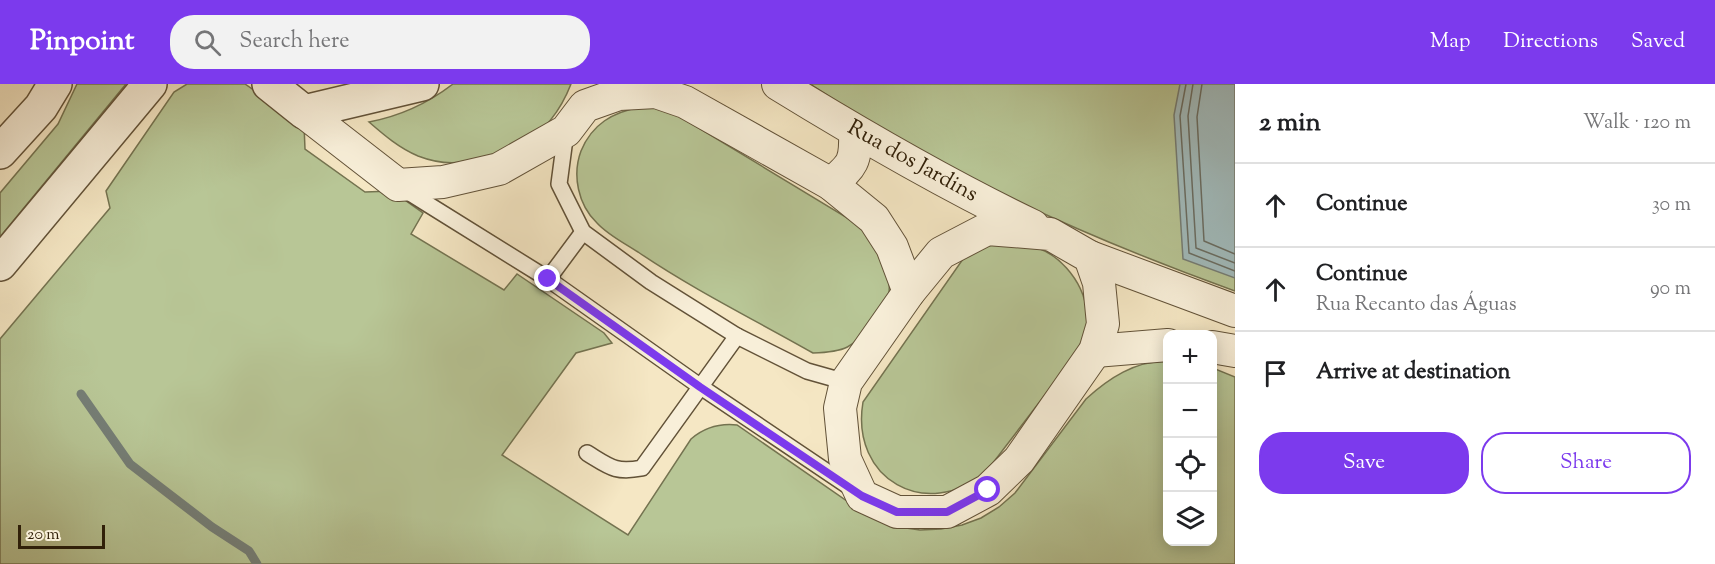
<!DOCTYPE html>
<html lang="en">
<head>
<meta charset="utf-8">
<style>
	:root { --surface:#fff; --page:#f2f2f2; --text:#202124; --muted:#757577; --line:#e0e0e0; --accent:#7c3aed }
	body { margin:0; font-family:"Sorts Mill Goudy",serif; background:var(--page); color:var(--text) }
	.controls { position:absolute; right:18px; bottom:18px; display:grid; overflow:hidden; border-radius:12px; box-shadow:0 3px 15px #0003 }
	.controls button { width:54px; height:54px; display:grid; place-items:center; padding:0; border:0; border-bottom:2px solid var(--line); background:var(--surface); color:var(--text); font:30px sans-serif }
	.scale { position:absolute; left:18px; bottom:15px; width:87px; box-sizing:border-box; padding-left:6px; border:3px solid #312009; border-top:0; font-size:16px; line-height:21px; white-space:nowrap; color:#312009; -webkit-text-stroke:4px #f8efd9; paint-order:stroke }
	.stop { position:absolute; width:18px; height:18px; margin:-14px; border:4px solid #7c3aed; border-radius:50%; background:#fff }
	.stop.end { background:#7c3aed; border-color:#fff; box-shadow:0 2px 6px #0008 }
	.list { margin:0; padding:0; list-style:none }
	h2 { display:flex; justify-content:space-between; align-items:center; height:78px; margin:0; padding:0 24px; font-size:26px }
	h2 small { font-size:20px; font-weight:400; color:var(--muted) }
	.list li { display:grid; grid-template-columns:39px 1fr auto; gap:18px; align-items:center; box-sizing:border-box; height:84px; padding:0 24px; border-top:2px solid var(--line) }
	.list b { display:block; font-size:22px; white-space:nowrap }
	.list p { margin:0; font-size:20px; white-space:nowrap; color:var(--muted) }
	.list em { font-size:20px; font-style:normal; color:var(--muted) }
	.actions { display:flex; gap:12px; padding:18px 24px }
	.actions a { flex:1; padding:14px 0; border:2px solid var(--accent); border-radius:24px; text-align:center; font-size:21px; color:var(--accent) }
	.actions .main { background:var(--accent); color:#fff }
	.icon { flex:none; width:33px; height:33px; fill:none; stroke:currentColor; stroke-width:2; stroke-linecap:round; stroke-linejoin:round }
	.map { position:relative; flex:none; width:1235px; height:480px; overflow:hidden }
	header { display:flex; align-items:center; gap:36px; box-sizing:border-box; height:84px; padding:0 30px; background:var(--accent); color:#fff }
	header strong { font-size:28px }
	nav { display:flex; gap:33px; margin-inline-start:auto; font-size:21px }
	.search { width:420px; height:54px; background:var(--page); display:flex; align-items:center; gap:15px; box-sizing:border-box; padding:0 21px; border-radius:24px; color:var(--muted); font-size:22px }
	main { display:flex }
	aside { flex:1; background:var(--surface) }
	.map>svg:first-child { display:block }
	.green { fill:#b8c696; stroke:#747350; stroke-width:1.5 }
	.water { fill:#a2bdbf; stroke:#757e76; stroke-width:1.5 }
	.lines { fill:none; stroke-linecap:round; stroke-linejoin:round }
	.shore { stroke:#6a6e64; stroke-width:1.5 }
	.stream { stroke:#757e76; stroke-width:9 }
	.service-casing { stroke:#625238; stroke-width:18 }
	.minor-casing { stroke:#625238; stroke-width:34 }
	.tertiary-casing { stroke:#625238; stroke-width:36 }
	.service { stroke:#f8efd9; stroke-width:15 }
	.minor { stroke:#f8efd9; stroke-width:32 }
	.tertiary { stroke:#f8efd9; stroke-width:33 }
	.route { stroke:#7c3aed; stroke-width:8 }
	.labels { text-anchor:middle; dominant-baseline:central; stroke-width:5; stroke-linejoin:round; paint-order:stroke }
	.street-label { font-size:22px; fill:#312009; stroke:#f8efd9 }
</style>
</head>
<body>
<header>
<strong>Pinpoint</strong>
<div class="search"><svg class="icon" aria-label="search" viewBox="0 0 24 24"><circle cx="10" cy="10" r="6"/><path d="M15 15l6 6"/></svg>Search here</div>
<nav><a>Map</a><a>Directions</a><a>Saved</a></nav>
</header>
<main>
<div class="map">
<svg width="1235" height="480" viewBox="0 0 1235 480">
	<rect width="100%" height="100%" fill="#f5e7c4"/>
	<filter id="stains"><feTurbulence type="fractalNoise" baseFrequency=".00333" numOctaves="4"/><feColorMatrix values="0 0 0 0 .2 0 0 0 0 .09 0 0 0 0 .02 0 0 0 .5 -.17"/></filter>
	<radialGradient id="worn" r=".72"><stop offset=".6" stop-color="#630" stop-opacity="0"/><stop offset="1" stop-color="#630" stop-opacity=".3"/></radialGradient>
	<g class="green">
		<polygon points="77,0 126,0 0,153 0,109 58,40"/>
		<path d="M187 0H245L304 41 305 65 365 108 392 107 423 129 411 150 504 206 517 190 604 249 612 259 576 269 502 371 628 451 691 355C705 343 719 339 737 341L860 426 899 443 920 446 941 445 962 441 981 434 999 423 1015 409 1086 315C1109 294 1135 277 1167 277L1168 458H1212L1213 284 1235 293V480H0V255L110 124 106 107 174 8Z"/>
		<path d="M453 0H571C561 26 544 48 520 63 514 67 505 68 498 70 468 78 449 84 418 72 399 64 384 51 369 38 401 32 427 20 453 0Z"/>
		<path d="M810 0H1235V207C1116 164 1001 115 891 52 863 36 837 17 810 0Z"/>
		<path d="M641 23 658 24 674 29 864 144C881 162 896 196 886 221 883 227 877 233 872 239 853 264 845 268 813 269 755 236 694 206 638 168 624 159 608 151 597 139 578 121 572 91 581 67 592 40 613 28 641 23Z"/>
		<path d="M992 161C1002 161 1014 159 1025 161 1057 165 1083 196 1087 228 1088 239 1086 249 1084 260L986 388C926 438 850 395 863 318L963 175 976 166Z"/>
	</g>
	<polygon class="water" points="1180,0 1235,0 1235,194 1183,175 1174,31"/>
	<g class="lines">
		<g class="shore">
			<polyline points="1186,0 1180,32 1189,169 1235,187"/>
			<polyline points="1193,0 1188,32 1196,164 1235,179"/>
			<polyline points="1202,0 1197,33 1204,157 1235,170"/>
		</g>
		<polyline class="stream" points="81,310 130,380 212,443 249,467 257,480"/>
		<g class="service-casing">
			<g id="service">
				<polyline points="566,47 559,100 583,148 651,198 737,252 807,287 846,298"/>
				<polyline points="405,106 548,195 701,303 854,406"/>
				<polyline points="548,195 583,148"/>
				<path d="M587 369C610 383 615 389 642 384L737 252"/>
			</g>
		</g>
		<g class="minor-casing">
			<g id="minor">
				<path d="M778 0C861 51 945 100 1033 142"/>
				<polyline points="304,28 398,101 443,98 499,85 566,47 585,22 619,10 656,8 685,18 831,100 874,135 892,163 909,208"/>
				<path d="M831 100C853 81 856 78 855 48"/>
				<polygon points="987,145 1050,150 1090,173 1099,199 1103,240 1095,267 1019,376 988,406 947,428 897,428 862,412 845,375 840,324 846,298 909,208 941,169"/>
				<polyline points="1090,173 1235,227"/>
				<polyline points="1212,263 1235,267"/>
				<polyline points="1095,267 1168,261"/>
			</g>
		</g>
		<g class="tertiary-casing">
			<g id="tertiary">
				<polyline points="269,0 304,28 422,0"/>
				<polyline points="0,68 41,23 55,0"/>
				<polyline points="0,180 150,0"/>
			</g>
		</g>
		<use href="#service" class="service"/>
		<use href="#minor" class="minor"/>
		<use href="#tertiary" class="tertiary"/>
	</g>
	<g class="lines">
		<polyline class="route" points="548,195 700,303 862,412 897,428 947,428 988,406"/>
	</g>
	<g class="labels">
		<g class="street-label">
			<text transform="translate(912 78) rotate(29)">Rua dos Jardins</text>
		</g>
	</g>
	<rect width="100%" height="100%" filter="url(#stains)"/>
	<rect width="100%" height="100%" fill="url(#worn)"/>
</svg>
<div class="controls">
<button>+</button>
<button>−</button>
<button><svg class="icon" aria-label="locate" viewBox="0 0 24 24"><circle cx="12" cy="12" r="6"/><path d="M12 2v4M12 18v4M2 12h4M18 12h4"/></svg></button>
<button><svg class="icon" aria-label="layers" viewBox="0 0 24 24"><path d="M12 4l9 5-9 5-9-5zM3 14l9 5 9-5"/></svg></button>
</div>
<div class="scale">20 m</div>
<div class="stop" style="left:988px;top:406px"></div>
<div class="stop end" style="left:548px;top:195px"></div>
</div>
<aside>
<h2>2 min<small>Walk · 120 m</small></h2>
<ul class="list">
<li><svg class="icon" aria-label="ahead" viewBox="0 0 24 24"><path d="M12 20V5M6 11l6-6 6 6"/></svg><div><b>Continue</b></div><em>30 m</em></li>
<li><svg class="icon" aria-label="ahead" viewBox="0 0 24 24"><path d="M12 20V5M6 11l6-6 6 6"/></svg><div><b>Continue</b><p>Rua Recanto das Águas</p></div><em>90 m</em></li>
<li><svg class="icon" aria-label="arrive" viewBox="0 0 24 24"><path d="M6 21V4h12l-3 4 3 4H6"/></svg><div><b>Arrive at destination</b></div></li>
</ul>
<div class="actions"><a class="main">Save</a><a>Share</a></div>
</aside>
</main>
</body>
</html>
